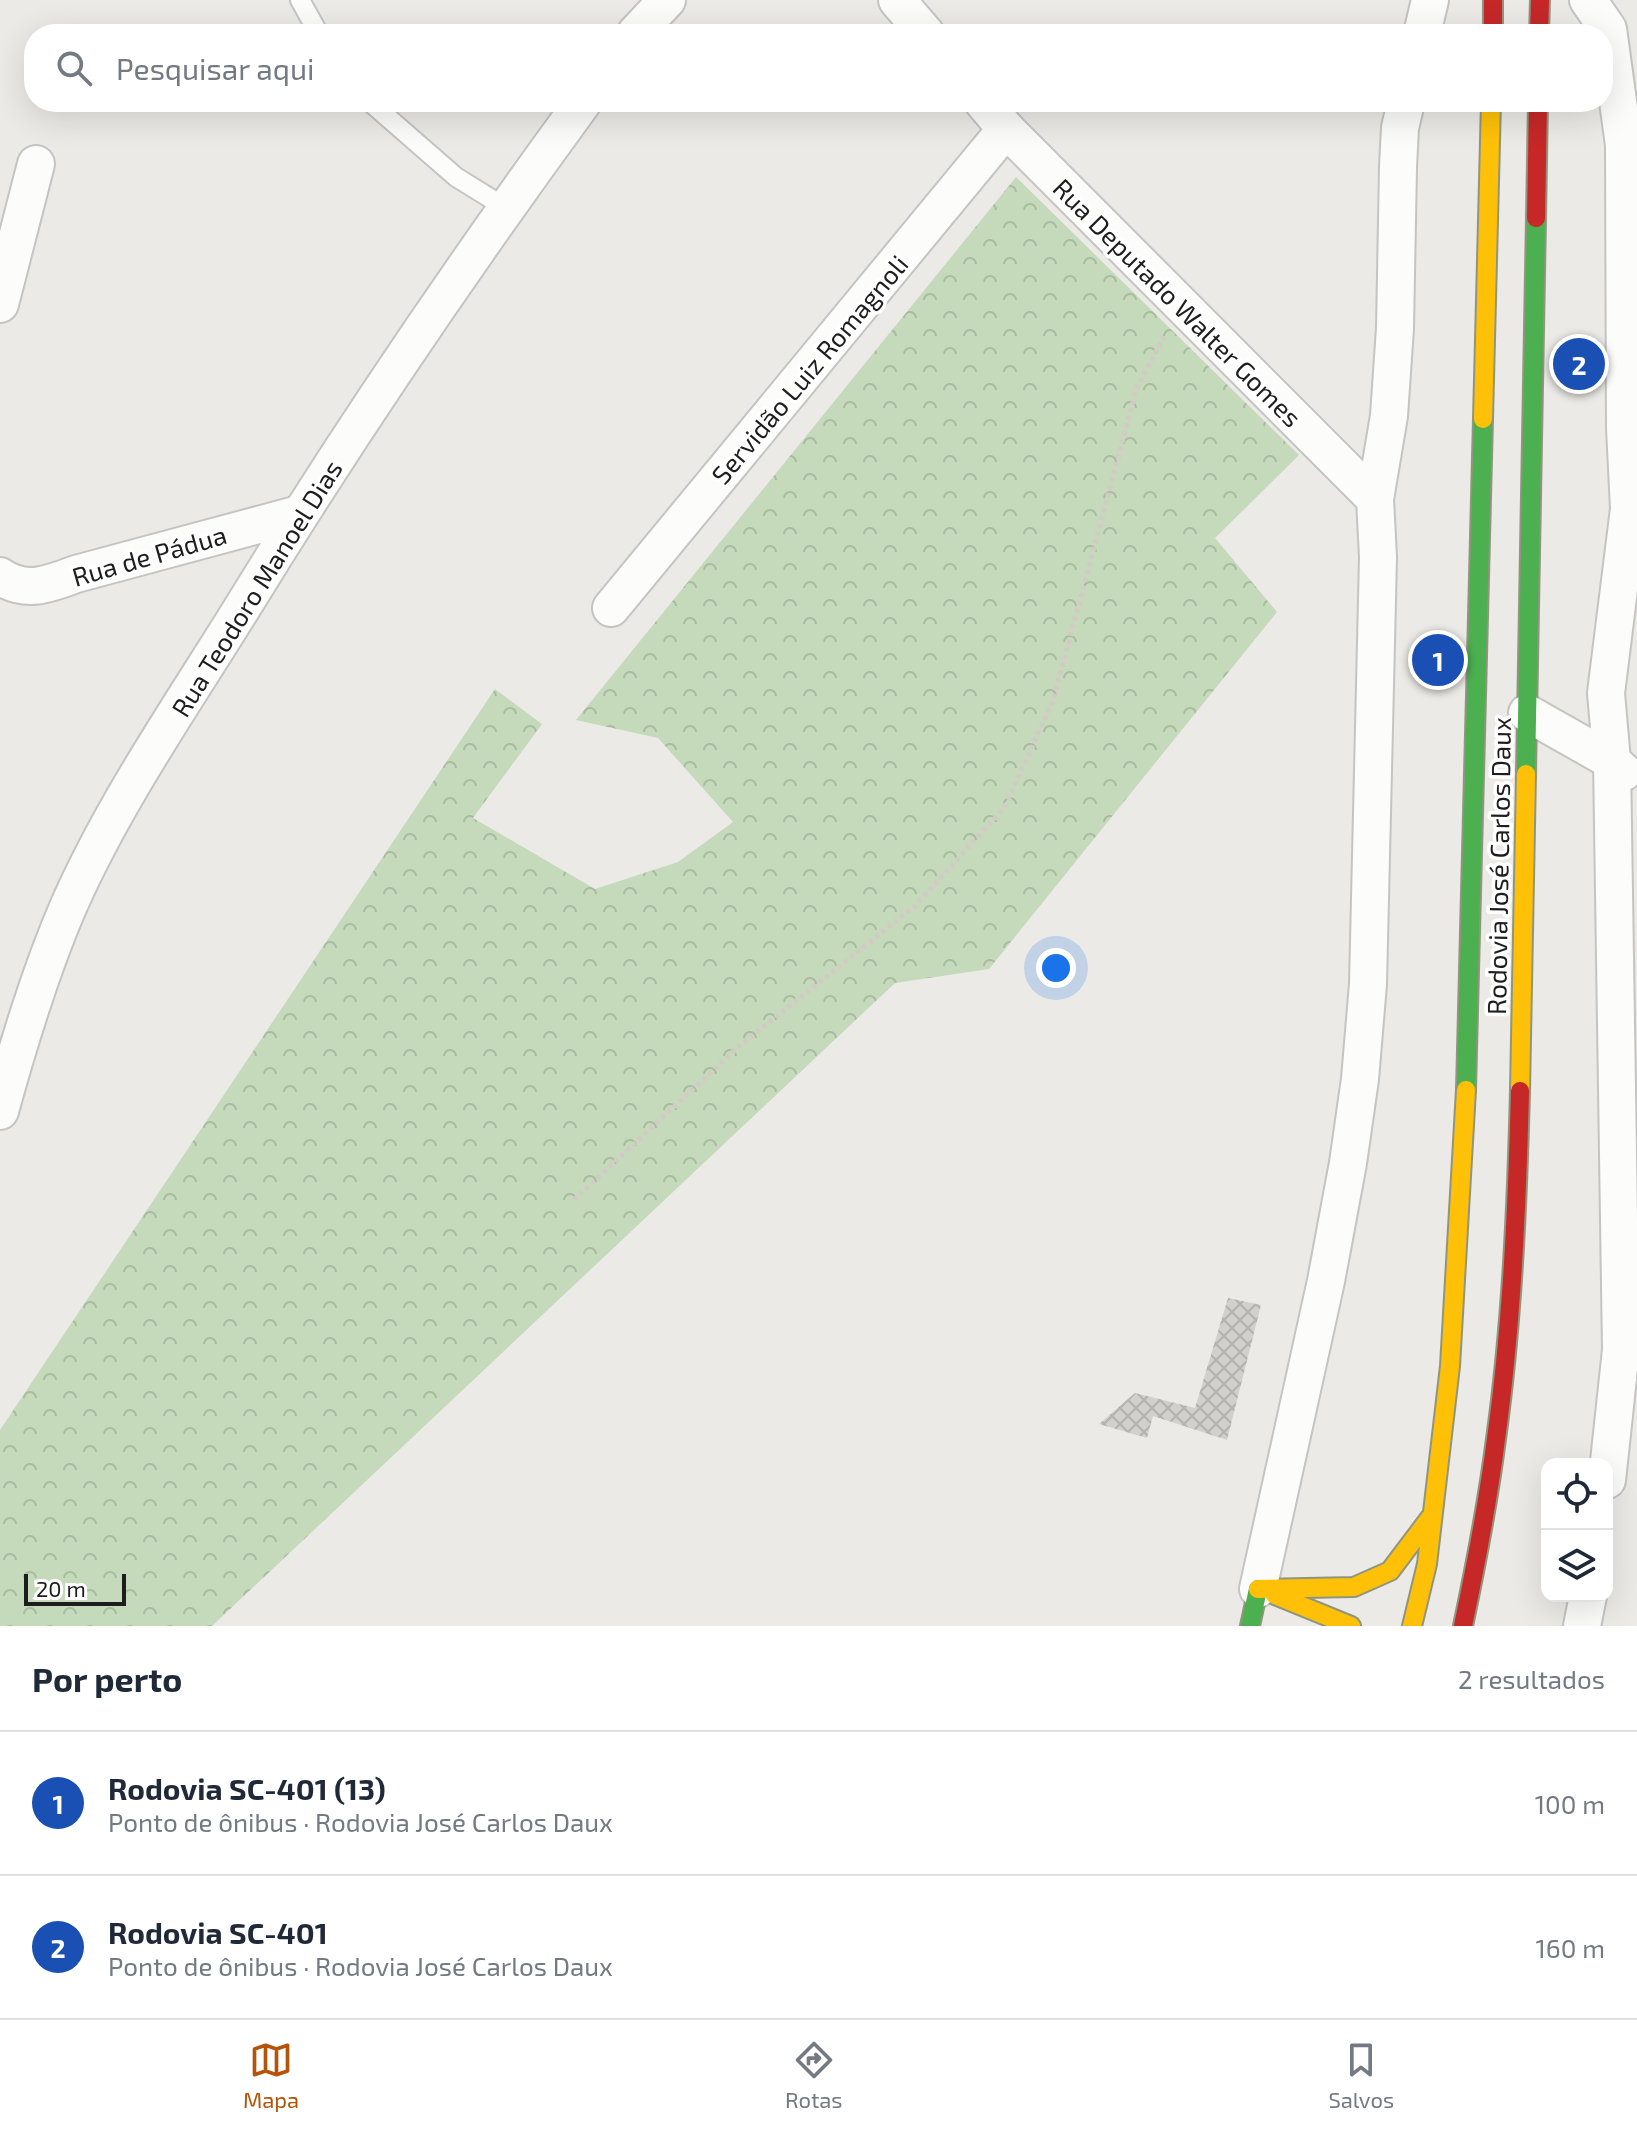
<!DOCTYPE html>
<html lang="pt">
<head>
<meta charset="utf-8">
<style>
	:root { --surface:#fff; --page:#f2f2f3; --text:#1f2937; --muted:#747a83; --line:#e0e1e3; --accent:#b45309 }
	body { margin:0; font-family:"Exo 2",sans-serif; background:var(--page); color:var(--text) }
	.controls { position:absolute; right:24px; bottom:24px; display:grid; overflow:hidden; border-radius:16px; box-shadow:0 8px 32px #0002 }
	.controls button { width:72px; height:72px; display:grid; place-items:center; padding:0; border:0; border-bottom:2px solid var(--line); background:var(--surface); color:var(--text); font:40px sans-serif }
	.scale { position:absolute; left:24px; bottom:20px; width:102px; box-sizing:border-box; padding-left:8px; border:4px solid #1d1d1d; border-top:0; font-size:22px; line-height:28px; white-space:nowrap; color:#1d1d1d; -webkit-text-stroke:6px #fff; paint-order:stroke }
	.you { position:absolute; left:1056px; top:968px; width:28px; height:28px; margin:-20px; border:6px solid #fff; border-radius:50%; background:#1a73e8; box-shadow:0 0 0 12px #1a73e833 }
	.badge { display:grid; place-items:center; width:52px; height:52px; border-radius:50%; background:var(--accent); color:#fff; font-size:26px; font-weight:700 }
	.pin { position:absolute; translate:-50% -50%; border:4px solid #fff; box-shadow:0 2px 8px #0006 }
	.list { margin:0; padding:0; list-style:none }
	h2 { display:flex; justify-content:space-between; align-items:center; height:104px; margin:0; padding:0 32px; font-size:34px }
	h2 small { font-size:26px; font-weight:400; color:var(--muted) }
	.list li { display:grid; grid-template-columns:52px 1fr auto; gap:24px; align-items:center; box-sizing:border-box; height:144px; padding:0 32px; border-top:2px solid var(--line) }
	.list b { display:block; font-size:30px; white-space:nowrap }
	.list p { margin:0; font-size:26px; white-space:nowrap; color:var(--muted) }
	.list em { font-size:26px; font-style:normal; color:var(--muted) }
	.icon { flex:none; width:44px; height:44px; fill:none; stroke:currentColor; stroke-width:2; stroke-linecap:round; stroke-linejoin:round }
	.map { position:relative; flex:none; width:1637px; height:1626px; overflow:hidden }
	.search { position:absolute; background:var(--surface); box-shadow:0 8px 32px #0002; left:24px; right:24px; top:24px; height:88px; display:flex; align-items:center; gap:20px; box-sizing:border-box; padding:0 28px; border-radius:32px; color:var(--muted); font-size:30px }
	.sheet { height:392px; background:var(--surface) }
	nav { display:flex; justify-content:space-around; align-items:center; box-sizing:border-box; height:112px; border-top:2px solid var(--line); background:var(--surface); font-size:22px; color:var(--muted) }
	nav a { display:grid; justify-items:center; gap:4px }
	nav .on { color:var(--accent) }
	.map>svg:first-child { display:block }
	.forest { fill:url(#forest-crowns) }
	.building { fill:url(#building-cross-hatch) }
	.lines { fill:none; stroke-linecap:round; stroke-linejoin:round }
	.lane-casing { stroke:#c4c4c2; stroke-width:22 }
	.street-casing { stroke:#c4c4c2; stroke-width:40 }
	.fast-casing { stroke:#92957e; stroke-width:22 }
	.slow-casing { stroke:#92957e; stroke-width:22 }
	.jam-casing { stroke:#92957e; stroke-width:22 }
	.path { stroke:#d5c9c6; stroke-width:5; stroke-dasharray:4 4; stroke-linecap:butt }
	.lane { stroke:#fcfcfb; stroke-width:18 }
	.street { stroke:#fcfcfb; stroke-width:36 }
	.fast { stroke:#4caf50; stroke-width:18 }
	.slow { stroke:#ffc107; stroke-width:18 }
	.jam { stroke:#c62828; stroke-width:18 }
	.labels { text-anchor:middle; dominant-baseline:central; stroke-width:7; stroke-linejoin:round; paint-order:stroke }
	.street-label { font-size:26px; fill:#1d1d1d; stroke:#fff }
</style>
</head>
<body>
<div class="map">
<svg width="1637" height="1626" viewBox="0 0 1637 1626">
	<defs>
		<pattern id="forest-crowns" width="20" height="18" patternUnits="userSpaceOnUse" patternTransform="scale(2)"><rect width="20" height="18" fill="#c4dabb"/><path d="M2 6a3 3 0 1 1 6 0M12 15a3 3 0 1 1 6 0" fill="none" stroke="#a8bba0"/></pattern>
		<pattern id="building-cross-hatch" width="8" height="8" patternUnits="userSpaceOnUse" patternTransform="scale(2)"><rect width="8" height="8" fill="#d2d0cd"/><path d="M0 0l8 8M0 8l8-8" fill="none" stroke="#b4b2b0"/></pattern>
	</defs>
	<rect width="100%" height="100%" fill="#ebeae6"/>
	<polygon class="forest" points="1016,177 1299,455 1215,538 1277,612 989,969 895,983 212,1626 0,1626 0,1430 495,689 542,724 473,818 595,889 678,862 733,822 658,738 576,720"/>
	<polygon class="building" points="1228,1298 1261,1305 1227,1440 1153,1416 1147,1438 1099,1424 1135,1393 1195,1408"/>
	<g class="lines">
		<g class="lane-casing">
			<g id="lane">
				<polyline points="300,0 319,34"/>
				<polyline points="370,102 456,177 506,208"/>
			</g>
		</g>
		<g class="street-casing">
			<g id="street">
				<polyline points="897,0 926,34"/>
				<polyline points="1588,0 1608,29 1624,145 1625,428 1629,509 1606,693 1612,761 1621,1350 1607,1480"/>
				<polyline points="635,34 667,0"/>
				<polyline points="1422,34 1430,0"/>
				<polyline points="983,102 1006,129 1375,499"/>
				<polyline points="0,304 36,164"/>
				<path d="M0 576C25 594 50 584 76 574L299 514"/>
				<polyline points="611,608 1006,129"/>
				<polyline points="1527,713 1612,761 1624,772"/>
				<path d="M0 1111C19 1042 40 972 69 905 115 801 182 705 242 608 348 435 463 266 583 102"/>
				<polyline points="1258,1589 1326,1281 1348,1163 1360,1079 1368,984 1378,557 1375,499 1389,416 1395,328 1398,167 1400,128 1406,102"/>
				<polyline points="1582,1626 1588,1596"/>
			</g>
		</g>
		<g class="fast-casing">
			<g id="fast">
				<polyline points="1526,774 1536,218"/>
				<polyline points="1466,1090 1483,419"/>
				<polyline points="1250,1626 1258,1589"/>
			</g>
		</g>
		<g class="slow-casing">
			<g id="slow">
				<polyline points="1483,419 1491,102"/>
				<polyline points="1520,1091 1526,774"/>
				<polyline points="1258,1589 1354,1587 1390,1571 1430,1518"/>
				<polyline points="1275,1595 1351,1626"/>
				<polyline points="1412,1626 1427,1564 1450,1366 1466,1090"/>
			</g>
		</g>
		<g class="jam-casing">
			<g id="jam">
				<polyline points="1493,0 1493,34"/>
				<polyline points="1539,34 1540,0"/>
				<polyline points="1536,218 1538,102"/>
				<path d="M1463 1626C1476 1564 1488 1502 1496 1439 1512 1324 1517 1207 1520 1091"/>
			</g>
		</g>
		<polyline class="path" points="574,1200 738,1047 915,906 1004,808 1053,701 1137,387 1164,337"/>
		<use href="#lane" class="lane"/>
		<use href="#street" class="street"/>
		<use href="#fast" class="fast"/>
		<use href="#slow" class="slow"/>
		<use href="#jam" class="jam"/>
	</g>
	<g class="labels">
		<g class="street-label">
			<text transform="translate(1178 302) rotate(45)">Rua Deputado Walter Gomes</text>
			<text transform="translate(809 369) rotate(-50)">Servidão Luiz Romagnoli</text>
			<text transform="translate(149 555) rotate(-16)">Rua de Pádua</text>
			<text transform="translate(256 588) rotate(-58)">Rua Teodoro Manoel Dias</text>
			<text transform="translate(1498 866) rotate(-89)">Rodovia José Carlos Daux</text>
		</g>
	</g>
</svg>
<div class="controls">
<button><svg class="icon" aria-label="locate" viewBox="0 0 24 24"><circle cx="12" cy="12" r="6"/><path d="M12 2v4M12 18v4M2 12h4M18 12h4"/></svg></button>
<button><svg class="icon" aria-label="layers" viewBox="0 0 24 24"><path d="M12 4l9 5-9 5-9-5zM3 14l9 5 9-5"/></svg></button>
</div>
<div class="scale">20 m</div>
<div class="you"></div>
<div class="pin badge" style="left:1438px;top:660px;background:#1a4fb4">1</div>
<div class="pin badge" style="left:1579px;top:364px;background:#1a4fb4">2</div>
<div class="search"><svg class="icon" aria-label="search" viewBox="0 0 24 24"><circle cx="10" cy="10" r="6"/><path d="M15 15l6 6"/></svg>Pesquisar aqui</div>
</div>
<section class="sheet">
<h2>Por perto<small>2 resultados</small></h2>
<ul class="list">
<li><span class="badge" style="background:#1a4fb4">1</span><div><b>Rodovia SC-401 (13)</b><p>Ponto de ônibus · Rodovia José Carlos Daux</p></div><em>100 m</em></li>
<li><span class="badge" style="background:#1a4fb4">2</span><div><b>Rodovia SC-401</b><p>Ponto de ônibus · Rodovia José Carlos Daux</p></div><em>160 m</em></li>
</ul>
</section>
<nav>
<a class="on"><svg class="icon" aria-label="map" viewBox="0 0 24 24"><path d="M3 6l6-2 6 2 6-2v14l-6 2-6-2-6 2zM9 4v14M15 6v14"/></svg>Mapa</a>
<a><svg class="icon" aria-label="directions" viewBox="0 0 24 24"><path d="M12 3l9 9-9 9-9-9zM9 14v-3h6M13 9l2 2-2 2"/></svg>Rotas</a>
<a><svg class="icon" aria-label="saved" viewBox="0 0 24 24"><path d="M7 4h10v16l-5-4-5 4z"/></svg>Salvos</a>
</nav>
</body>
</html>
